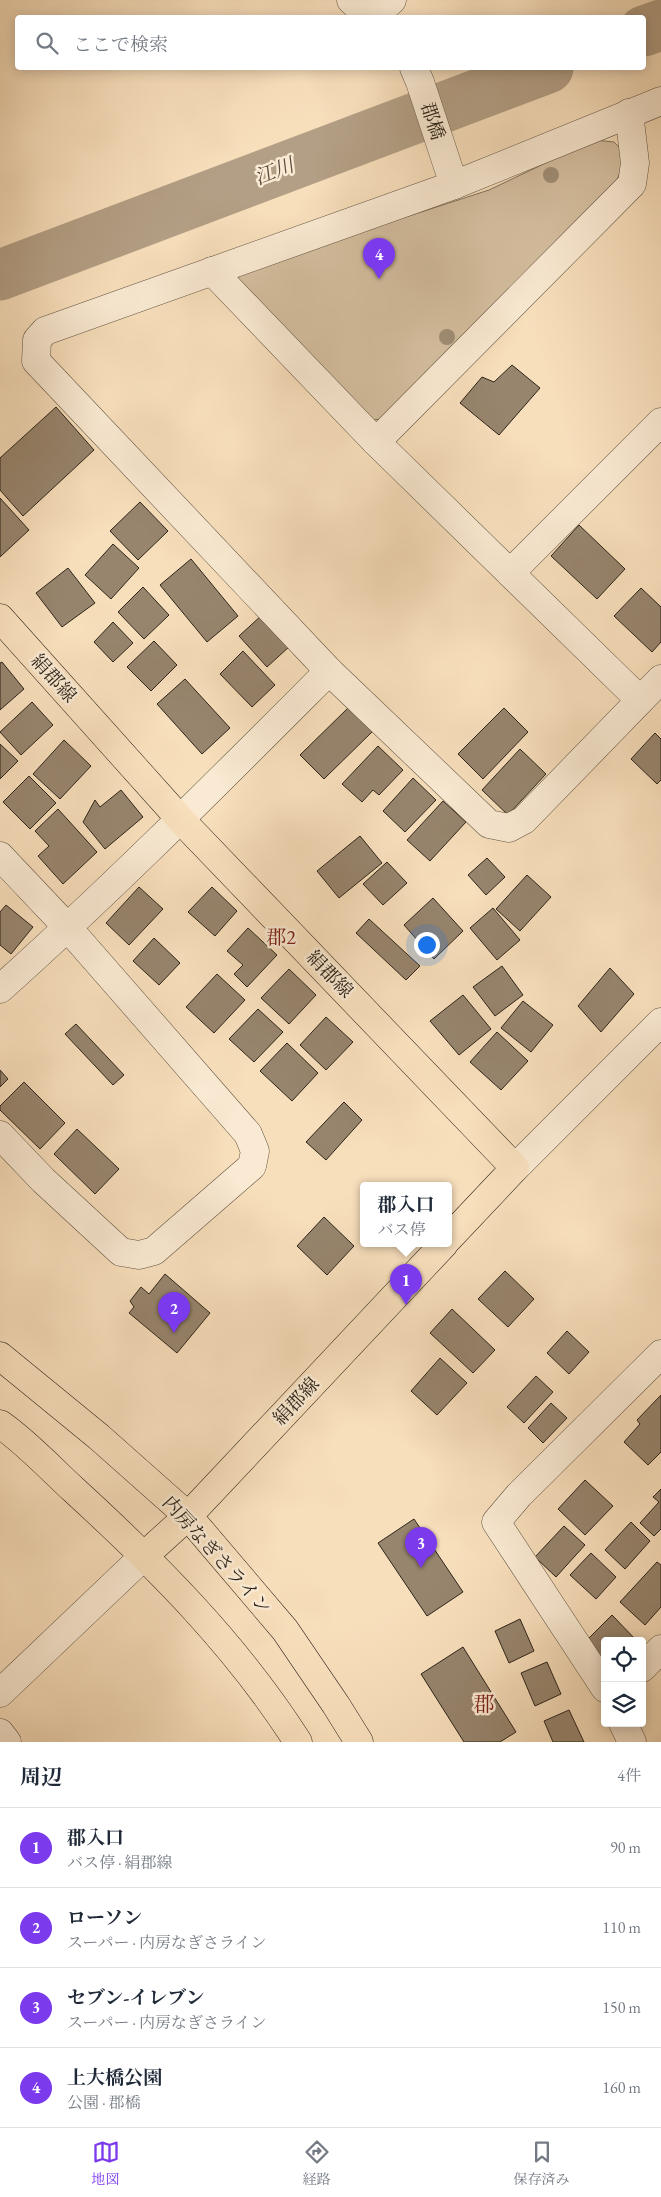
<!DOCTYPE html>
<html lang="ja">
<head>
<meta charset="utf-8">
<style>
	:root { --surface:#fff; --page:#f2f2f3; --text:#1f2937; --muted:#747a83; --line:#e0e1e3; --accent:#7c3aed }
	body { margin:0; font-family:"EB Garamond","Noto Serif JP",serif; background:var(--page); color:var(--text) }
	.controls { position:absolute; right:15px; bottom:15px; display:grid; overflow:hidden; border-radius:5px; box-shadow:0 2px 12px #0003 }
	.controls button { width:45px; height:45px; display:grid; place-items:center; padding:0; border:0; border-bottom:1px solid var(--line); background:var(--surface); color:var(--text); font:25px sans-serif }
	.you { position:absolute; left:426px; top:944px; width:18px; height:18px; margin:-12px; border:4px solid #fff; border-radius:50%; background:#1a73e8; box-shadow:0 0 0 8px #1a73e833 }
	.badge { display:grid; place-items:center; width:32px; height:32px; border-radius:50%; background:var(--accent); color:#fff; font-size:16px; font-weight:700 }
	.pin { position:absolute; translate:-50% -41px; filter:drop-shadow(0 1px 2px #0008) }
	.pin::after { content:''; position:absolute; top:26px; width:18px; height:15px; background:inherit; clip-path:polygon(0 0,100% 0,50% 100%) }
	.popup { position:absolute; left:360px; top:1182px; width:92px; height:65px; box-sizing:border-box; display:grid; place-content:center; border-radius:5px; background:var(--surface); filter:drop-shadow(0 1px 4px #0005); font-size:16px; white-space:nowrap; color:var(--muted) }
	.popup b { font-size:19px; color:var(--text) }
	.popup::after { content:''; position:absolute; left:50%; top:100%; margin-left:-10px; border:10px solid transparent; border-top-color:var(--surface) }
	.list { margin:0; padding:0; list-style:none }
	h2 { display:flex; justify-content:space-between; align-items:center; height:65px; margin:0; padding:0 20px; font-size:21px }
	h2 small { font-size:16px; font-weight:400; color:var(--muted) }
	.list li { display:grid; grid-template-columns:32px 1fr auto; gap:15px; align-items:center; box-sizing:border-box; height:80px; padding:0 20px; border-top:1px solid var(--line) }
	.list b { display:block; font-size:19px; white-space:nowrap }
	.list p { margin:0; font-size:16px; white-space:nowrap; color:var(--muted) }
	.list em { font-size:16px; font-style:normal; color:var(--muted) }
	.icon { flex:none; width:28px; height:28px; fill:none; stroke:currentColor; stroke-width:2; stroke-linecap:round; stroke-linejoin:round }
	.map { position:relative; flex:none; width:661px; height:1742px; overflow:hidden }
	.search { position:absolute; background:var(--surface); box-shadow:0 2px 12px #0003; left:15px; right:15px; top:15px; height:55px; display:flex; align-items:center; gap:12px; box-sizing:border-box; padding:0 18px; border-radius:5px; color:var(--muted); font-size:19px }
	.sheet { height:385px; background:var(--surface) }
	nav { display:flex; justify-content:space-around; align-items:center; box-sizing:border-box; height:70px; border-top:1px solid var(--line); background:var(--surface); font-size:14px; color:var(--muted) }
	nav a { display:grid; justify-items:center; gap:2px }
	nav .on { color:var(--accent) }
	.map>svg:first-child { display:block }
	.green { fill:#d5bfa0; stroke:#81725d }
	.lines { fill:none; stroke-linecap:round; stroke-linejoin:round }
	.river { stroke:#b39f85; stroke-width:51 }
	.building { fill:#97856e; stroke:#2d241a }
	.minor-casing { stroke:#605342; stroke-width:29 }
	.major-casing { stroke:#2d241a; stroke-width:29 }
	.highway-casing { stroke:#2d241a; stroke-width:29 }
	.minor { stroke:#faead3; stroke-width:28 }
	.major { stroke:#f8dfbc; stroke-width:28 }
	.highway { stroke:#f8dfbc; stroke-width:28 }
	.tree { fill:#9f8e76 }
	.labels { text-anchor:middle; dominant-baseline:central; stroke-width:5; stroke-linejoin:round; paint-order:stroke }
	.street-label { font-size:19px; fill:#2d241a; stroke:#faead3 }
	.water-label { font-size:20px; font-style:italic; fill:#5c4f3f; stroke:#faead3 }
	.neighbourhood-label { font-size:20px; fill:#7a1f14; stroke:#faead3 }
	.quarter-label { font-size:21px; fill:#7a1f14; stroke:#faead3 }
</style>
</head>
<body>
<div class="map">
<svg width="661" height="1742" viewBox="0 0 661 1742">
	<rect width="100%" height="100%" fill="#f8dfbc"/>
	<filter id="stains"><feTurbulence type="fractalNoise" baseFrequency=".004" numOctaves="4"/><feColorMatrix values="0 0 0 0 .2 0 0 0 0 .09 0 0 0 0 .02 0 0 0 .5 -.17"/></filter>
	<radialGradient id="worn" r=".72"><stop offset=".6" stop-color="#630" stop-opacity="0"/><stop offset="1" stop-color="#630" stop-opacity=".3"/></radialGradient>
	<polygon class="green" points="594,140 614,142 623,151 623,165 617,180 382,419 370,420 238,288 239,271 489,190"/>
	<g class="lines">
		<g class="river">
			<polyline points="644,31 661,25"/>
			<polyline points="0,275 548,68"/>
		</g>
	</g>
	<g class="building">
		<polygon points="512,365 540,388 499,435 460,403 482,377 494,382"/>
		<polygon points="56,407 94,450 23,516 0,490 0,458"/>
		<polygon points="0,498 29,530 0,557"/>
		<polygon points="140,502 168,531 138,560 110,531"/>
		<polygon points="579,525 625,569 597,599 551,556"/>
		<polygon points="113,544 139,568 111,599 85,575"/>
		<polygon points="191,559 238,616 207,642 160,585"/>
		<polygon points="68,568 95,603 62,627 36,593"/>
		<polygon points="143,587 169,615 144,639 118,612"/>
		<polygon points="641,588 661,607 661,642 652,652 614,616"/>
		<polygon points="262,615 290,646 267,667 239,636"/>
		<polygon points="113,622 133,643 113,662 94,642"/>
		<polygon points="154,641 177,665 151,691 127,667"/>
		<polygon points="243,651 275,685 252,707 220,674"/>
		<polygon points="2,662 24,689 0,710 0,663"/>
		<polygon points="185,679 230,728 202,754 157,704"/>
		<polygon points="32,702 53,725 21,755 0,732"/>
		<polygon points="349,707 373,731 324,779 300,755"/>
		<polygon points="504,708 528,732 483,779 458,754"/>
		<polygon points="655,733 661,739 661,780 657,784 631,759"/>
		<polygon points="64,740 91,766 60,799 33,774"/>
		<polygon points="0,744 18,761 0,779"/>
		<polygon points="378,746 403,770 379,795 373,790 362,802 342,784"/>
		<polygon points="520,749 546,774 508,815 482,790"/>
		<polygon points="29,776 56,803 30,829 3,802"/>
		<polygon points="413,778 436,800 405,832 383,811"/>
		<polygon points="121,790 143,817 105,849 83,822 95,800 100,807"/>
		<polygon points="443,801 466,822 430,861 407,840"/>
		<polygon points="58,809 97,852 63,884 38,856 49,846 35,831"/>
		<polygon points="360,836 382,863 339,898 317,871"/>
		<polygon points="487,858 505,877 486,895 468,875"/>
		<polygon points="387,862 407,883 383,905 363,884"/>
		<polygon points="527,875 551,897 520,931 496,909"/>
		<polygon points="139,887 163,909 129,945 106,923"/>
		<polygon points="212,887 237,911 215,936 188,912"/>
		<polygon points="433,898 463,931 434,959 404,925"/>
		<polygon points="6,905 33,927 11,954 0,945 0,912"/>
		<polygon points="493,908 520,940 497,960 470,928"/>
		<polygon points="369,919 420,966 406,980 356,933"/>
		<polygon points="248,928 277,955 247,987 234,974 243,965 227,951"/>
		<polygon points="154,938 180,963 159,985 133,961"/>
		<polygon points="502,966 523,995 495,1016 473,987"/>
		<polygon points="610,968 634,994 601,1032 578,1006"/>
		<polygon points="289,969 316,995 289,1024 261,998"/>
		<polygon points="217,974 245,1000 214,1033 186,1007"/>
		<polygon points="463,995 491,1029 459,1055 430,1021"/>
		<polygon points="523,1001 553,1025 531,1052 501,1028"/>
		<polygon points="258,1009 283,1032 254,1062 229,1039"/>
		<polygon points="326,1017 353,1042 326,1070 300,1045"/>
		<polygon points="76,1024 124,1075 113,1085 65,1034"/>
		<polygon points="497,1032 528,1061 501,1090 470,1062"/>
		<polygon points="287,1043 318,1073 292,1101 260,1071"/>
		<polygon points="0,1070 8,1079 0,1087"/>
		<polygon points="24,1082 65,1123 40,1149 0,1110 0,1106"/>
		<polygon points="344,1102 362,1120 326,1160 306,1142"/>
		<polygon points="77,1129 119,1169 95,1194 54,1154"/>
		<polygon points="324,1217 354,1246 327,1275 297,1246"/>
		<polygon points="505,1271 534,1299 508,1327 478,1299"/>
		<polygon points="165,1274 210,1313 177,1353 129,1313 134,1307 130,1301 141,1287 149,1294"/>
		<polygon points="452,1309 495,1350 473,1373 430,1333"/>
		<polygon points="567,1331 589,1352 569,1374 547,1353"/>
		<polygon points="440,1358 467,1383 437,1415 411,1391"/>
		<polygon points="536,1376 553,1392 524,1423 507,1407"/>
		<polygon points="661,1395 661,1452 648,1465 624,1442 640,1424 637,1420"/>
		<polygon points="551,1403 567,1418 543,1443 528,1428"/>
		<polygon points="585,1480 613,1506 585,1535 558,1509"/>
		<polygon points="661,1489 661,1529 654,1536 640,1523 659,1502 653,1497"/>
		<polygon points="414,1519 463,1592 427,1616 378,1543"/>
		<polygon points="631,1522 650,1541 625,1569 605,1550"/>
		<polygon points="564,1526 585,1545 556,1577 535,1557"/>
		<polygon points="591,1553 616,1577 596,1599 570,1575"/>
		<polygon points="657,1562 661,1565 661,1607 645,1625 620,1602"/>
		<polygon points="612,1615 637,1641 605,1641 605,1662 585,1642"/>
		<polygon points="520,1619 534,1651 509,1663 495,1631"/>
		<polygon points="463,1647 516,1732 500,1742 464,1742 421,1674"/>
		<polygon points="547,1662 561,1694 535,1706 521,1673"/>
		<polygon points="569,1710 584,1742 553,1742 544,1721"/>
	</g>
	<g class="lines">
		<g class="minor-casing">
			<g id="minor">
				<polyline points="351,0 370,18"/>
				<polyline points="371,18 392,0"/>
				<polyline points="414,68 420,82 454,185"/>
				<polyline points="661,101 454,185 45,331 37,340 36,361 329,671 489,824 509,828 524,820 661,679"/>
				<polyline points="212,271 376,442 640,700"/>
				<polyline points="376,442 632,184 635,163 629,113"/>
				<polyline points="510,573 661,422"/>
				<polyline points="0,856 68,928 248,1134 255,1151 252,1166 154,1251 139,1255 121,1252 43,1180 0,1135"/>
				<path d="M0 989C114 887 221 779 329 671"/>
				<polyline points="515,1168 661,1022"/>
				<polyline points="642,1668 661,1649"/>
				<polyline points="605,1688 496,1522 519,1495 661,1354"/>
				<polyline points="0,1693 145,1555"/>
				<polyline points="623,1723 632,1742"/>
				<polyline points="0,1733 7,1742"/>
			</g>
		</g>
		<g class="major-casing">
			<g id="major">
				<polyline points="0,618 181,820 515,1168 448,1239"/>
				<polyline points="145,1555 188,1516 444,1244"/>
			</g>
		</g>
		<g class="highway-casing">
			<g id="highway">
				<polyline points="0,1356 99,1437 188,1516 285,1630 336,1705 359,1742"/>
				<path d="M0 1424C26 1442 50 1468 74 1490 157 1566 237 1646 298 1742"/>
			</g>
		</g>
		<use href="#minor" class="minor"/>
		<use href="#major" class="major"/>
		<use href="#highway" class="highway"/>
	</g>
	<g class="tree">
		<circle cx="551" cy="175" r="8"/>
		<circle cx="447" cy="337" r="8"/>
	</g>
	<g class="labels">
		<g class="street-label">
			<text transform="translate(433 121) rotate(72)">郡橋</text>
			<text transform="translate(54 678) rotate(48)">絹郡線</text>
			<text transform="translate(330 974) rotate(46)">絹郡線</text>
			<text transform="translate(296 1401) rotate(-47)">絹郡線</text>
			<text transform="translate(217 1555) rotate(48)">内房なぎさライン</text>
		</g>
		<g class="water-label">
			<text transform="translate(274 171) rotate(-21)">江川</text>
		</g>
		<g class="neighbourhood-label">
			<text x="281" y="937">郡2</text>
		</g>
		<g class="quarter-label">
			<text x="484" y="1703">郡</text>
		</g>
	</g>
	<rect width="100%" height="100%" filter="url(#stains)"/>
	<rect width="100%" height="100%" fill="url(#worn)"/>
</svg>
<div class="controls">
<button><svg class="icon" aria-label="locate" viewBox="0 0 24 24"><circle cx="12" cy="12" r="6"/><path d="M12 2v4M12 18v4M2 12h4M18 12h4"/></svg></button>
<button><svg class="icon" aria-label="layers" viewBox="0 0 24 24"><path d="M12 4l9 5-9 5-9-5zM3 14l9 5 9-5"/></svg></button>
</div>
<div class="you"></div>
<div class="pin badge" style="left:406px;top:1305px">1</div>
<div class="popup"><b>郡入口</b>バス停</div>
<div class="pin badge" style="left:174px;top:1333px">2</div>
<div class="pin badge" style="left:421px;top:1568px">3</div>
<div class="pin badge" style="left:379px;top:279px">4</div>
<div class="search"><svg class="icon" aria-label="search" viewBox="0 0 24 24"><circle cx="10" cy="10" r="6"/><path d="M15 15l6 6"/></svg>ここで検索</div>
</div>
<section class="sheet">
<h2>周辺<small>4件</small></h2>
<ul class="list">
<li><span class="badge">1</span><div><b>郡入口</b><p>バス停 · 絹郡線</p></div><em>90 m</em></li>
<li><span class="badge">2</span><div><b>ローソン</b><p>スーパー · 内房なぎさライン</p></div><em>110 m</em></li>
<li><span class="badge">3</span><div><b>セブン-イレブン</b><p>スーパー · 内房なぎさライン</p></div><em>150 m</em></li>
<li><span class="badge">4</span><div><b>上大橋公園</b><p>公園 · 郡橋</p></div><em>160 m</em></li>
</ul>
</section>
<nav>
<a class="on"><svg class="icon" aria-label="map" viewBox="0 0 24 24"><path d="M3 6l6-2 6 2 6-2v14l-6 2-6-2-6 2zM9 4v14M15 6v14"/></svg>地図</a>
<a><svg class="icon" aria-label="directions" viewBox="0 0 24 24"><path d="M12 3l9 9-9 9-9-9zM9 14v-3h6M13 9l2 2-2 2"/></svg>経路</a>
<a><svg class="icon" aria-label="saved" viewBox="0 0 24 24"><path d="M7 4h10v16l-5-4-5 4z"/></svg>保存済み</a>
</nav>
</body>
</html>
